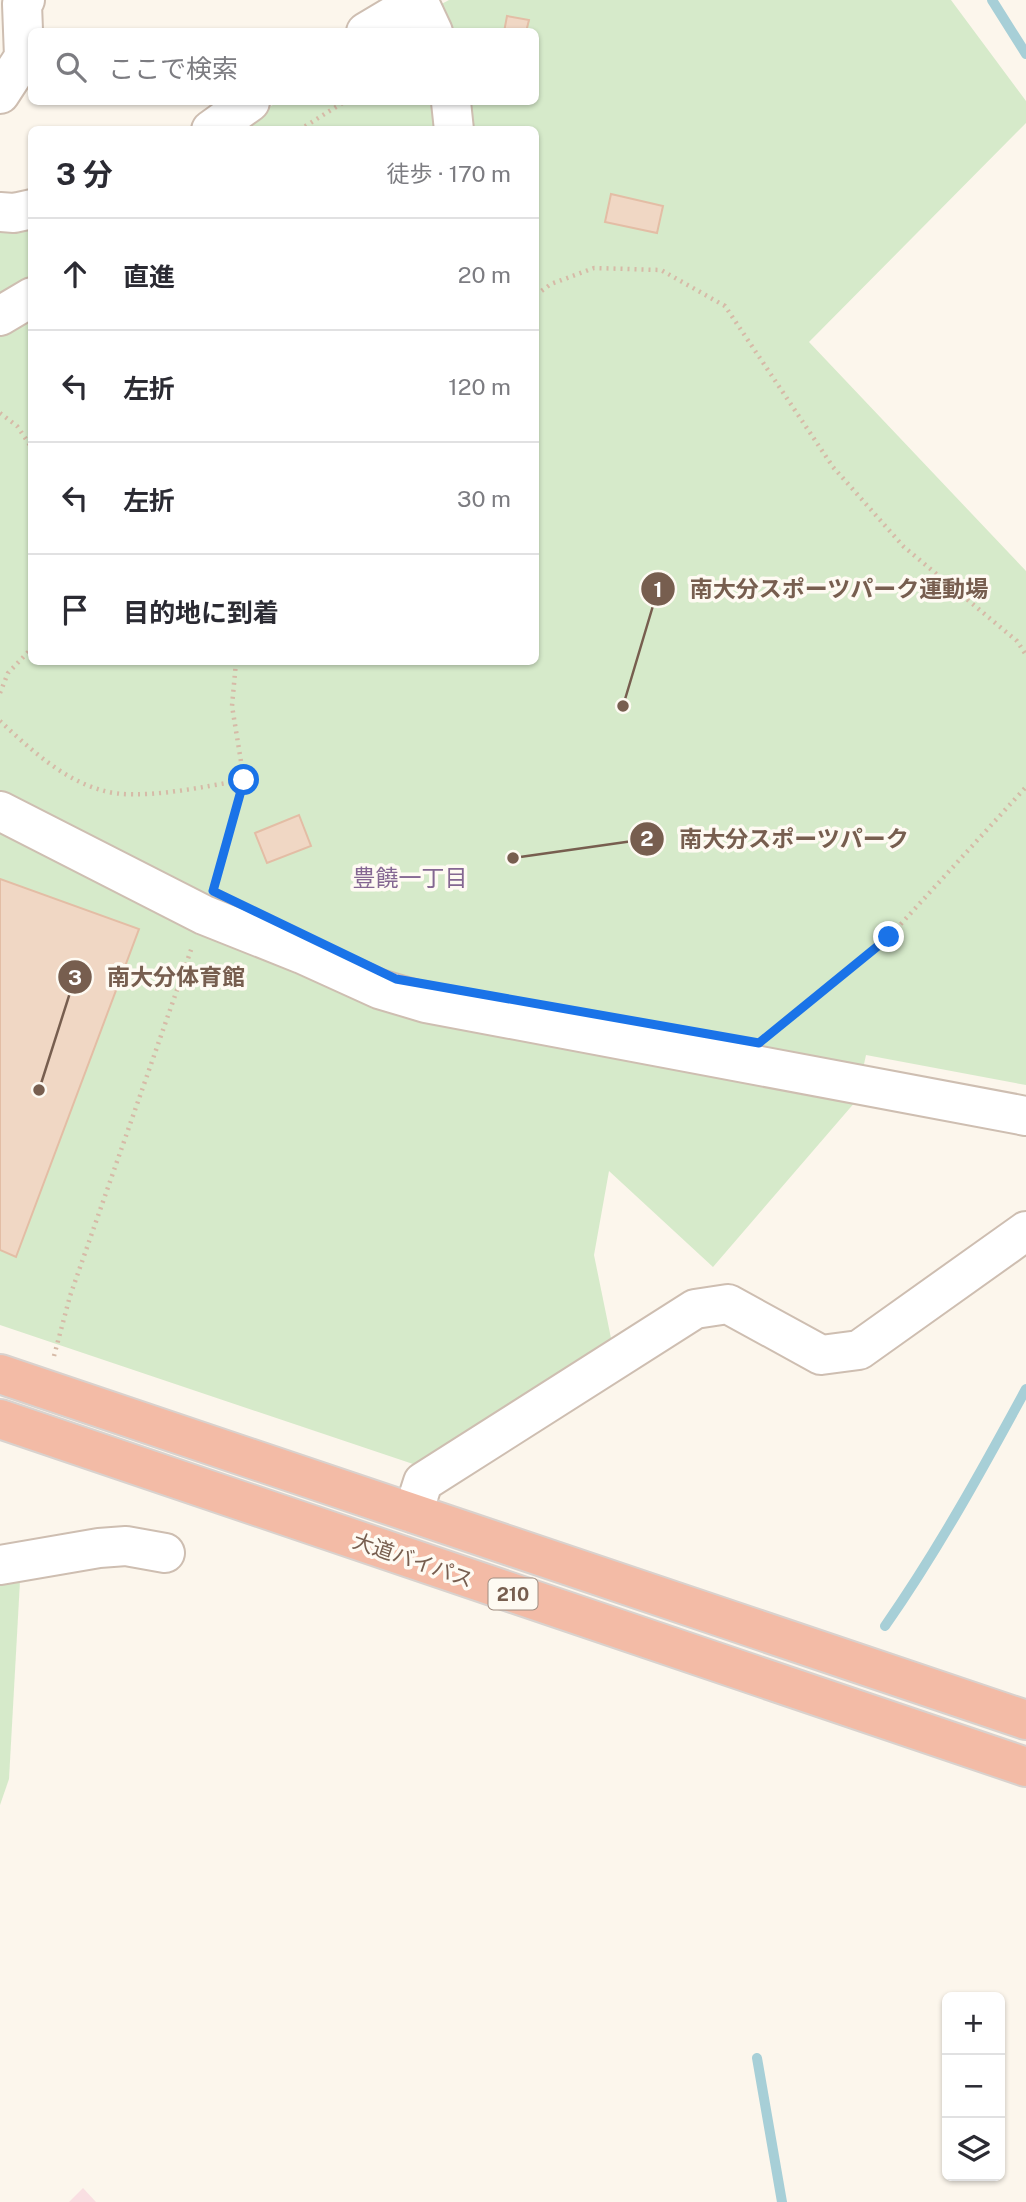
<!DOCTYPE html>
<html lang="ja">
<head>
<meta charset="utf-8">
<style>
	:root { --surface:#fff; --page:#f7f7f7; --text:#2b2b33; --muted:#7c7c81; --line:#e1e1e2 }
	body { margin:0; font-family:"Public Sans","Noto Sans JP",sans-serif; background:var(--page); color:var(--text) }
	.controls { position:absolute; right:21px; bottom:21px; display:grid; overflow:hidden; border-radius:10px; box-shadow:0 2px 5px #0004 }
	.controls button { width:63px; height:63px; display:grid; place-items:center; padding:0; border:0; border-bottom:2px solid var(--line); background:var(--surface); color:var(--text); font:35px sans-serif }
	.stop { position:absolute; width:21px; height:21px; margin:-16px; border:5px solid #1a73e8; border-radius:50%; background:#fff }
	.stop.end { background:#1a73e8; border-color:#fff; box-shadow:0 2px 7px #0008 }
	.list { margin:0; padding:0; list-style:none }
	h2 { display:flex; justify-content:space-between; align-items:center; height:91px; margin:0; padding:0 28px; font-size:30px }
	h2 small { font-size:23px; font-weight:400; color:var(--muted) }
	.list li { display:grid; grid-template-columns:46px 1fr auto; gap:21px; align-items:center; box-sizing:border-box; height:112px; padding:0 28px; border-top:2px solid var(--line) }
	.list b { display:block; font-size:26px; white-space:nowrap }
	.list em { font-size:23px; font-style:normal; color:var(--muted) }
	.icon { flex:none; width:38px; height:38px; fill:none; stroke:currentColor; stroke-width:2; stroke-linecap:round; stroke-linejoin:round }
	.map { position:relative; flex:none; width:1026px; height:2202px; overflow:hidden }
	.search { position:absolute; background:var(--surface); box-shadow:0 2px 5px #0004; left:28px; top:28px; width:511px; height:77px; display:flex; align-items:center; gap:18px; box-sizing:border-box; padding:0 24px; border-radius:10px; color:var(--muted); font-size:26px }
	.panel { position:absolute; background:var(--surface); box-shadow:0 2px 5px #0004; left:28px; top:126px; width:511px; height:539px; border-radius:10px }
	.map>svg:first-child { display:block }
	.medical { fill:#f9dfe2 }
	.green { fill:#d6eaca }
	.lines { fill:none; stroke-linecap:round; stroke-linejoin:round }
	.stream { stroke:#a7cfd7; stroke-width:10 }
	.building { fill:#f0d7c4; stroke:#e3bda5; stroke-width:2 }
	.minor-casing { stroke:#cebeb1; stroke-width:42 }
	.highway-casing { stroke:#d9d2ce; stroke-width:42 }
	.path { stroke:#d6baa7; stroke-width:4.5; stroke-dasharray:2 5; stroke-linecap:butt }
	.minor { stroke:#fff; stroke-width:38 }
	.highway { stroke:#f3bba6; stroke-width:38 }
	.route { stroke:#1a73e8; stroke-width:9 }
	.labels { text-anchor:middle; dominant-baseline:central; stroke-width:7; stroke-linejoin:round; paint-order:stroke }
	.shield { fill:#fefaf2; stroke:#a08d80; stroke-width:2 }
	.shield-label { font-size:19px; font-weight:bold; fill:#775e4f }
	.street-label { font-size:21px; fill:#775e4f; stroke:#fefaf2 }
	.neighbourhood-label { font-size:23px; fill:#846792; stroke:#fefaf2 }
	.leader { fill:none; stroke:#775e4f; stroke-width:2.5 }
	.callout-dot { fill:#775e4f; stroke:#fefaf2; stroke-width:2.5 }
	.mark-label { font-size:21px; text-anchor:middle; font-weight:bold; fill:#fff }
	.callout-label { font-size:23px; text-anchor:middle; font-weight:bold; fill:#775e4f; stroke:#fefaf2; stroke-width:7; stroke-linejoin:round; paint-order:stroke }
</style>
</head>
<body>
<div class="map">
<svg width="1026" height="2202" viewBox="0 0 1026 2202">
	<rect width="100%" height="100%" fill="#fcf6ec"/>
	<polygon class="medical" points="83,2188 96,2202 69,2202"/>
	<g class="green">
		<polygon points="449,0 951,0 1026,101 1026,123 809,342 1026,571 1026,1085 866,1055 856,1101 713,1267 609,1171 594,1255 612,1343 416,1465 0,1325 0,228 31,224 32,662 536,662 536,130 232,129 278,102 536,102 536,32 391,31"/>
		<polygon points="20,1581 9,1779 0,1805 0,1584"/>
	</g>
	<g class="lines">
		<g class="stream">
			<polyline points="992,0 1026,54"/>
			<path d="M885 1626C938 1550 982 1470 1026 1389"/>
			<polyline points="757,2058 782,2202"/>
		</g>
	</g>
	<g class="building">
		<polygon points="507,16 529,20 526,32 504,32"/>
		<polygon points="611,194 663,206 657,233 605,222"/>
		<polygon points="299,815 311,846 267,863 255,833"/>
		<polygon points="0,879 139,929 16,1257 0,1250"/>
	</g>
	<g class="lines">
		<g class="minor-casing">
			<g id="minor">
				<polyline points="418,0 433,32"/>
				<polyline points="366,32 420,0"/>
				<polyline points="0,94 24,57 22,4 25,0"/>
				<polyline points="451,102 454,130"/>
				<polyline points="211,130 250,102"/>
				<polyline points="0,212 14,213 32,209"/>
				<polyline points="0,316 32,297"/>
				<polyline points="0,811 204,915 302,954 379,989 426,1003 1026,1116"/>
				<polyline points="413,1513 423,1482 695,1309 728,1304 821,1355 859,1350 1026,1231"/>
				<polyline points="0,1565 99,1548 126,1546 165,1553"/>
			</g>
		</g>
		<g class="highway-casing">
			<g id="highway">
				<polyline points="0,1374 1026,1720"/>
				<polyline points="0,1419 1026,1767"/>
			</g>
		</g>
		<g class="path">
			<polyline points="299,130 344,102"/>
			<polyline points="536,295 551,284 594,268 661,270 725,306 833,467 904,547 1017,641 1026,655"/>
			<polyline points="0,413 17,426 32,448"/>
			<polyline points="0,693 8,673 32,648"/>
			<path d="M0 721C29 748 62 779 101 790 137 802 206 786 244 780"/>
			<polyline points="216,883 244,780 232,706 236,662"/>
			<polyline points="772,1032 889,937 1026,787"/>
			<polyline points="54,1356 70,1296 192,947"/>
		</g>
		<use href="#minor" class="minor"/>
		<use href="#highway" class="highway"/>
	</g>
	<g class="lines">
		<polyline class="route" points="244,780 213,891 396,979 759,1043 889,937"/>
	</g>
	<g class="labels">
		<rect class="shield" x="488.5" y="1578.5" width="49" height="31" rx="5"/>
		<g class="shield-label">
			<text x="513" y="1594">210</text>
		</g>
		<g class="street-label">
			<text transform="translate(413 1560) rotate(19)">大道バイパス</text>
		</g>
		<g class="neighbourhood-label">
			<text x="410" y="877">豊饒一丁目</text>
		</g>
	</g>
	<path class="leader" d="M623 706L658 589M513 858L647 839M39 1090L75 977"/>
	<g class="callout-dot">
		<circle cx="623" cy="706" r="7"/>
		<circle cx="513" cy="858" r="7"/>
		<circle cx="39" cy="1090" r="7"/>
		<circle cx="658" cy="589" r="18"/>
		<circle cx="647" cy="839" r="18"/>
		<circle cx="75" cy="977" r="18"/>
	</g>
	<g class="mark-label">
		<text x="658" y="597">1</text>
		<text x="647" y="846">2</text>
		<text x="75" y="985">3</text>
	</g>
	<g class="callout-label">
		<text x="839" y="597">南大分スポーツパーク運動場</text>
		<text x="794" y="847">南大分スポーツパーク</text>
		<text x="176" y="985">南大分体育館</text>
	</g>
</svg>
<div class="controls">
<button>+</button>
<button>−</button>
<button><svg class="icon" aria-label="layers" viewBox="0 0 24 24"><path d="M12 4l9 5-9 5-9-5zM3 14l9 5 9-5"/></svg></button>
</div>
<div class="stop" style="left:244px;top:780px"></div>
<div class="stop end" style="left:889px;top:937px"></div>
<div class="search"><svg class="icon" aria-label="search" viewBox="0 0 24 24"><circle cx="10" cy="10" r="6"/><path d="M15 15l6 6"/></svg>ここで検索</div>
<section class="panel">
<h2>3 分<small>徒歩 · 170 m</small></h2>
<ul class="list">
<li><svg class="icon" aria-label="ahead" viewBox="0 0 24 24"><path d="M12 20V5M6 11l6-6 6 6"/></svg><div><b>直進</b></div><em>20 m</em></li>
<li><svg class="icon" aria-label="left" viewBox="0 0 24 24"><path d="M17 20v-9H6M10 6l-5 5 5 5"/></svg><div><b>左折</b></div><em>120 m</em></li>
<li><svg class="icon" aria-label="left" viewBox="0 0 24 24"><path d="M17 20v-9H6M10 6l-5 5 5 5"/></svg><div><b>左折</b></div><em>30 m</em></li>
<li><svg class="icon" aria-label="arrive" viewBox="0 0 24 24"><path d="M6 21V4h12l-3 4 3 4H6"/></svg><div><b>目的地に到着</b></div></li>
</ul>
</section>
</div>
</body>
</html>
